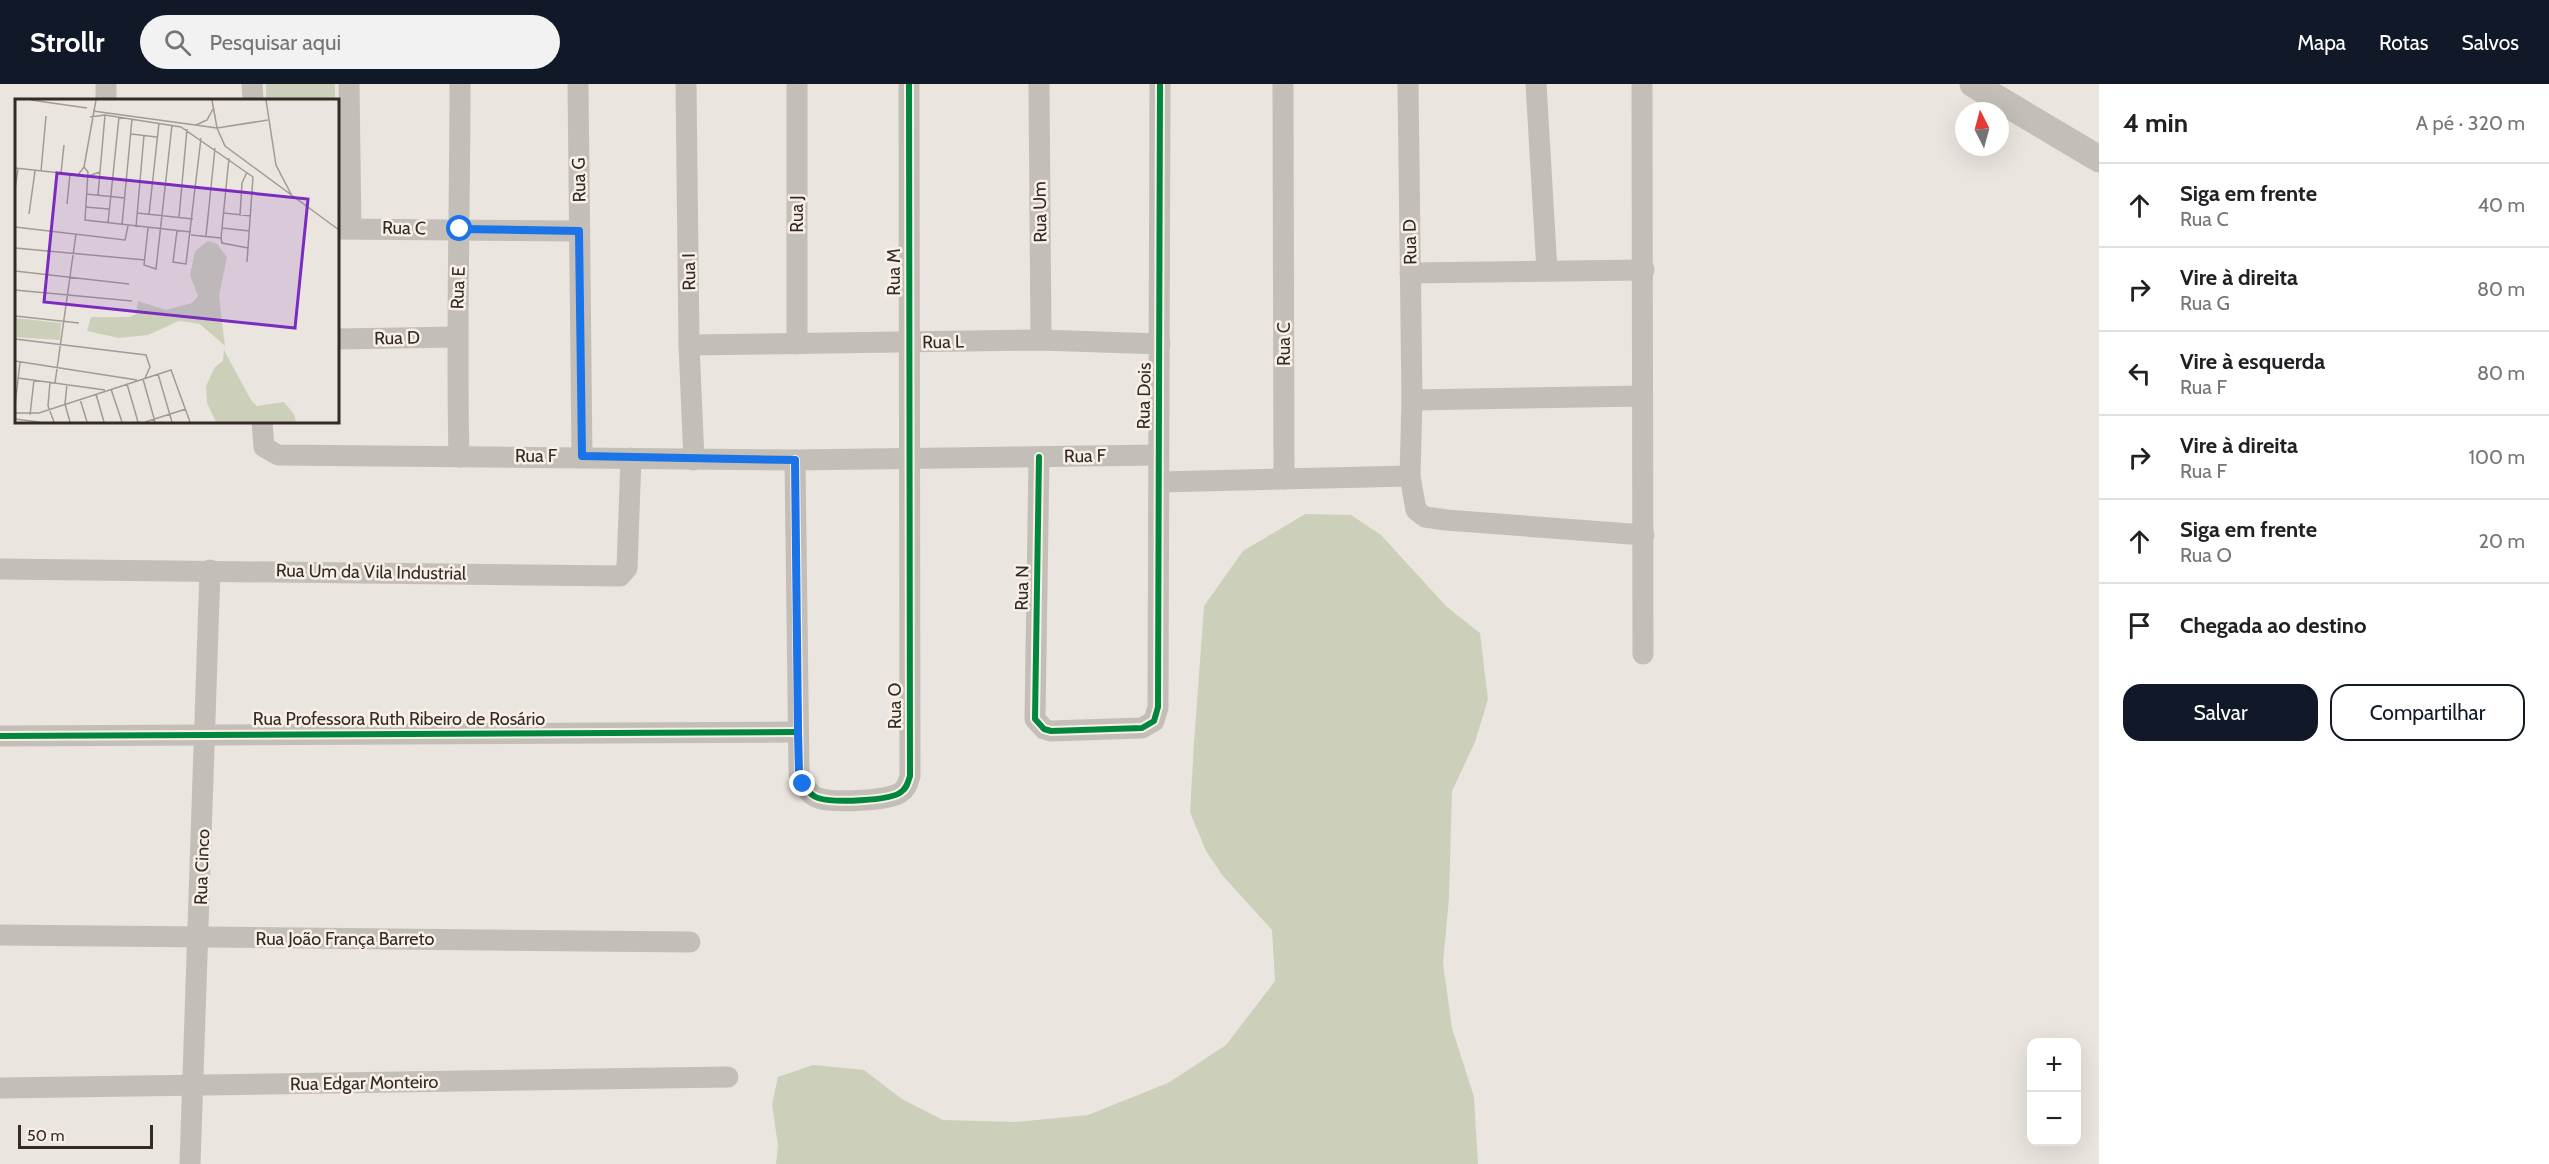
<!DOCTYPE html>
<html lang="pt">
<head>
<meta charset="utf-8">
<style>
	:root { --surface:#fff; --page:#f2f2f2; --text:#202124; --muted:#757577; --line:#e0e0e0; --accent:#111827 }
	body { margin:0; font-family:Cabin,sans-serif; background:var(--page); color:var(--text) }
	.controls { position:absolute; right:18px; bottom:18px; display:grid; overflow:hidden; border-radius:12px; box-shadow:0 6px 24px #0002 }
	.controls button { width:54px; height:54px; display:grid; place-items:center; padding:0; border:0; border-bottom:2px solid var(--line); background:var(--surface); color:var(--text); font:30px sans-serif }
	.compass { position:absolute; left:1955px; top:18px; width:54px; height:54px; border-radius:50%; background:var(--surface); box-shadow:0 6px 24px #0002; rotate:354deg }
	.scale { position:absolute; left:18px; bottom:15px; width:135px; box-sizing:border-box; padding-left:6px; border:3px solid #342b27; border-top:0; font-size:16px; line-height:21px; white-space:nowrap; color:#342b27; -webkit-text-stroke:4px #f8f0e6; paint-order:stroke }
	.stop { position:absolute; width:18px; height:18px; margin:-14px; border:4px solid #1a73e8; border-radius:50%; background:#fff }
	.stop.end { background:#1a73e8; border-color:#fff; box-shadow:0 2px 6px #0008 }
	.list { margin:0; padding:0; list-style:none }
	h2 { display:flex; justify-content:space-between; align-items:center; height:78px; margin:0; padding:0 24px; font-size:26px }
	h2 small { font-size:20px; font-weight:400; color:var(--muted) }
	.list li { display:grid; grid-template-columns:39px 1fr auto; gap:18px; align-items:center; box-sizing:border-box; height:84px; padding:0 24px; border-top:2px solid var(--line) }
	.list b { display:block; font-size:22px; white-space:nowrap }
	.list p { margin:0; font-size:20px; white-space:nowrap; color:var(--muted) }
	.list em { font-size:20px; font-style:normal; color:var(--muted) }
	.actions { display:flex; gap:12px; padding:18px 24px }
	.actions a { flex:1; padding:14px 0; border:2px solid var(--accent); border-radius:18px; text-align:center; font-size:21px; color:var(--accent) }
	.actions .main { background:var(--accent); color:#fff }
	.icon { flex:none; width:33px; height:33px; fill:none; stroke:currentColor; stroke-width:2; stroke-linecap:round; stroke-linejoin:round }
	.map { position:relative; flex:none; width:2099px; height:1080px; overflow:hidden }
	header { display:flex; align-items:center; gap:36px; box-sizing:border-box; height:84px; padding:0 30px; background:var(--accent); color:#fff }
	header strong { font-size:28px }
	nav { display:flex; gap:33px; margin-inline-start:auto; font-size:21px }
	.search { width:420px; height:54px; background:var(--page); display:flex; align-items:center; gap:15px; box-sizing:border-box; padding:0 21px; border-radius:33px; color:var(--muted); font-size:22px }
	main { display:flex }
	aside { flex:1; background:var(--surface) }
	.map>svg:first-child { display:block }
	.green { fill:#ccd0ba }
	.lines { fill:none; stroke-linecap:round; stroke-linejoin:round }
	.minor { stroke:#c4beb8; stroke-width:21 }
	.tertiary { stroke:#c4beb8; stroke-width:27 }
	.cycleway-casing { stroke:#f8f0e6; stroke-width:10 }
	.cycleway { stroke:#00873e; stroke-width:6 }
	.route { stroke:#1a73e8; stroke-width:8 }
	.labels { text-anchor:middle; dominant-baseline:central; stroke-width:5; stroke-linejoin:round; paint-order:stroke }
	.street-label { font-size:18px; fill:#342b27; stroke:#f8f0e6 }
	.inset-road { fill:none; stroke:#a29b95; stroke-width:1.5 }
	.view { fill:#7b2cbf; fill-opacity:0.15; stroke:#7b2cbf; stroke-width:3 }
	.inset-edge { fill:none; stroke:#342b27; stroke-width:3 }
</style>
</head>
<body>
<header>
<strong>Strollr</strong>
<div class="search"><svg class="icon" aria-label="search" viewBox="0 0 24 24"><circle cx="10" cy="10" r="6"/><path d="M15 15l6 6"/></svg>Pesquisar aqui</div>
<nav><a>Mapa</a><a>Rotas</a><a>Salvos</a></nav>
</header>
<main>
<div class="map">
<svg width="2099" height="1080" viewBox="0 0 2099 1080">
	<rect width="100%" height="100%" fill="#ebe5df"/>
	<g class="green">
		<rect x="266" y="0" width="69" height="16"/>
		<polygon points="1305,430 1351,431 1381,451 1447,523 1480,549 1488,615 1475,658 1452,707 1449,814 1443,879 1452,944 1474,1013 1478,1080 776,1080 778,1062 772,1020 778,993 813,981 864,986 902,1015 943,1036 1015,1038 1088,1031 1168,999 1226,961 1275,897 1272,846 1223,792 1206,767 1190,728 1194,659 1204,522 1243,467"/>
	</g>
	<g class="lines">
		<g class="minor">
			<polyline points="252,0 253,16"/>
			<polyline points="349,0 351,144"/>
			<polyline points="578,0 582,372"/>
			<polyline points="686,0 689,261 694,376"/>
			<polyline points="797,0 797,260"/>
			<polyline points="1039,0 1041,256"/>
			<polyline points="1283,0 1284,395"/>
			<polyline points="1408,0 1412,316 1410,392 1416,426 1425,433 1446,436 1644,451"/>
			<polyline points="1536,0 1547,187"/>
			<polyline points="1642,0 1643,570"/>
			<polyline points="106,16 106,0"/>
			<polyline points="338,145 580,147"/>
			<polyline points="1410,189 1644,186"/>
			<polyline points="338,255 457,253"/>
			<polyline points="689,261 1041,256 1160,260"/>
			<polyline points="1412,316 1642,312"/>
			<polyline points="262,338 264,363 278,371 795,376 1158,371"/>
			<path d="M459 373C456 248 460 124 460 0"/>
			<polyline points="1039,373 1035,635 1044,645 1051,647 1142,644 1154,637 1158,623 1160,0"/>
			<path d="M795 376 799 689C803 699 808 711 818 714 833 719 890 717 901 708 907 704 908 698 910 692L909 0"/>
			<polyline points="1160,398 1410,392"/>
			<polyline points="0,485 620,492 627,484 631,374"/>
			<polyline points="0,652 798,648"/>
			<polyline points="0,851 690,858"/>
			<polyline points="0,1004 728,993"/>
			<polyline points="190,1080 210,486"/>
		</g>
		<polyline class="tertiary" points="1973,0 2099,75"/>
		<g class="cycleway-casing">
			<g id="cycleway">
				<polyline points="1039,373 1035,635 1044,645 1051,647 1142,644 1154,637 1158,623 1160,0"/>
				<path d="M795 376 799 689C803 699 808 711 818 714 833 719 890 717 901 708 907 704 908 698 910 692L909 0"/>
				<polyline points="0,652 798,648"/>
			</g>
		</g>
		<use href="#cycleway" class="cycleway"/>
	</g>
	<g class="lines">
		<polyline class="route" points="460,145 579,147 582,372 795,376 798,648 799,689 803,700"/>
	</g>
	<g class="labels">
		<g class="street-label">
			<text transform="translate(579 96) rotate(-91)">Rua G</text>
			<text transform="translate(1040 128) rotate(-91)">Rua Um</text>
			<text transform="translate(797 130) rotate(-90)">Rua J</text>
			<text transform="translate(404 144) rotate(1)">Rua C</text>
			<text transform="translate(1410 158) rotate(-91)">Rua D</text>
			<text transform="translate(689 188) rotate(-91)">Rua I</text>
			<text transform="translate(894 188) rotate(-90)">Rua M</text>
			<text transform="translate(458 204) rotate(-88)">Rua E</text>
			<text transform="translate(397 254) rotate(-1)">Rua D</text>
			<text transform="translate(943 258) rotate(-1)">Rua L</text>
			<text transform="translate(1284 260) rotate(-90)">Rua C</text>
			<text transform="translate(1144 312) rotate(-89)">Rua Dois</text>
			<text x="536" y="372">Rua F</text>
			<text transform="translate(1085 372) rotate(-1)">Rua F</text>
			<text transform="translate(371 488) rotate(1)">Rua Um da Vila Industrial</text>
			<text transform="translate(1022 504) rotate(-89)">Rua N</text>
			<text transform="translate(895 622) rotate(-90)">Rua O</text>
			<text x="399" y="635">Rua Professora Ruth Ribeiro de Rosário</text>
			<text transform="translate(202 783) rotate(-88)">Rua Cinco</text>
			<text x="345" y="855">Rua João França Barreto</text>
			<text transform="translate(364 999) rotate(-1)">Rua Edgar Monteiro</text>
		</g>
	</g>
	<g transform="translate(15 15)">
		<rect width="324" height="324" fill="#ebe5df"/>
		<path d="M193 142 202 145 212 158 204 197 210 247 185 225 172 223 164 222 133 236 104 239 72 232 76 218H115L121 215 123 202 151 211 177 204 183 197 175 176 180 152ZM0 219 46 224 45 241 0 238ZM209 251 236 301 242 307 269 303 279 315 281 323H201L192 304 191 287 200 268 208 262Z" fill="#ccd0ba"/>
		<path class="inset-road" d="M16 1 72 9M197 1 202 29 210 47 324 131M251 1 261 66 277 97M78 12 202 29 253 21M75 18 90 16 166 28 238 78 232 163M181 26 192 21 198 10M116 35 142 38M69 68 73 73 70 121 176 133M0 69 73 77 85 73M26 72 31 17M46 74 49 46M63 76 69 68 81 1M0 90 3 70M71 95 110 99M83 96 90 16M52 105 55 75M70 108 94 110M122 114 178 120M209 114 236 117M14 115 20 72M134 115 144 24M225 116 227 84 232 73M164 118 172 30M93 124 104 18M107 126 117 20M0 128 110 141 113 127M121 128 129 36M133 129 129 166 141 170 157 26M207 129 235 132M162 132 158 163 171 165 186 39M176 136 206 139M191 137 200 49M206 139 214 59M206 139 207 144 233 149M0 149 130 161M0 172 114 185M0 191 117 202M0 217 64 224M0 240 131 256 135 268 130 279M0 262 122 281M143 275 157 323M3 279 90 291M128 280 140 323M35 283 33 307 39 323M40 284 61 135M52 285 50 305 55 323M112 285 123 323M96 290 107 323M81 295 89 323M65 300 72 323M0 307 5 263M0 314H24L156 271 175 323M15 316 19 281M0 320 24 323M130 323 171 310"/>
		<path class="view" d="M42 74 293 100 280 229 29 203Z"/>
		<rect width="324" height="324" class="inset-edge"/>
	</g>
</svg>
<div class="controls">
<button>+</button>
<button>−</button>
</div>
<svg class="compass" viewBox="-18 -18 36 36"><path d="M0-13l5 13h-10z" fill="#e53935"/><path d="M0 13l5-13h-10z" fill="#757577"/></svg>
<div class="scale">50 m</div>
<div class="stop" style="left:460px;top:145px"></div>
<div class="stop end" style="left:803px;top:700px"></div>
</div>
<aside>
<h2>4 min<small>A pé · 320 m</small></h2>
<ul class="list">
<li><svg class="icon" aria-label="ahead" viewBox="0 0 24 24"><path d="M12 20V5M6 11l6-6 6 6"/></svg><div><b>Siga em frente</b><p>Rua C</p></div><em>40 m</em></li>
<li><svg class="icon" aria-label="right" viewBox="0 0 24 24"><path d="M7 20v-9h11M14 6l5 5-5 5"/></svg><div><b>Vire à direita</b><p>Rua G</p></div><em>80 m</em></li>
<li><svg class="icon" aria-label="left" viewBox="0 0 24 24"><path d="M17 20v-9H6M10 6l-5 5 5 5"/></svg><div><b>Vire à esquerda</b><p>Rua F</p></div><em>80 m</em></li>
<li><svg class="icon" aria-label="right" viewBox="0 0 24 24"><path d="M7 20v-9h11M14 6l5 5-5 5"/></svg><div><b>Vire à direita</b><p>Rua F</p></div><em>100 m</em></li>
<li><svg class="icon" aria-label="ahead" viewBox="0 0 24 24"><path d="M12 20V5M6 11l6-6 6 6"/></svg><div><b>Siga em frente</b><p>Rua O</p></div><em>20 m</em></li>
<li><svg class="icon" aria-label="arrive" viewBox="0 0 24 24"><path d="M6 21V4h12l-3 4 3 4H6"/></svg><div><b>Chegada ao destino</b></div></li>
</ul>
<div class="actions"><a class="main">Salvar</a><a>Compartilhar</a></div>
</aside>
</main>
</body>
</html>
